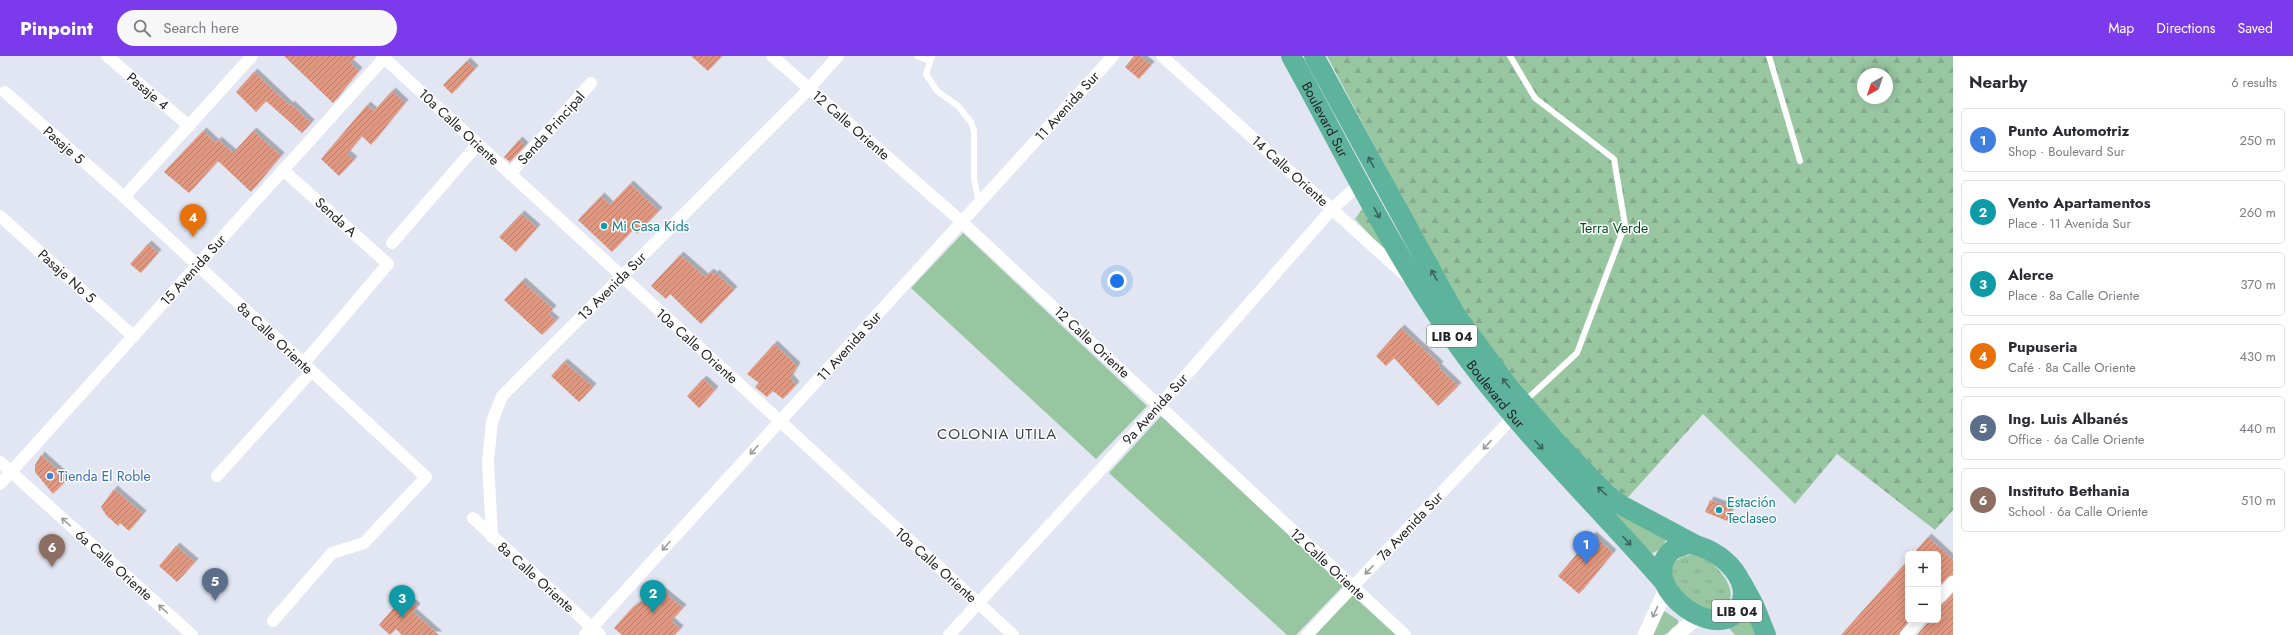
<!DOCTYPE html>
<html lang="en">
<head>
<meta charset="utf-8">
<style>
	:root { --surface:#fff; --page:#f7f7f7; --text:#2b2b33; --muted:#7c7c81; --line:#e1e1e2; --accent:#7c3aed }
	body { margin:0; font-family:Jost,sans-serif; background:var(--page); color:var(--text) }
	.controls { position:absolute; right:12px; bottom:12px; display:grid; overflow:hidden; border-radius:6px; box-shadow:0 2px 10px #0003 }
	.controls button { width:36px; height:36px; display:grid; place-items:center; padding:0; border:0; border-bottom:1px solid var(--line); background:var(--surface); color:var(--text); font:20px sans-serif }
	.compass { position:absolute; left:1857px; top:12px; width:36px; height:36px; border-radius:50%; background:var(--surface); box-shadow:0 2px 10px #0003; rotate:220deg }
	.you { position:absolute; left:1117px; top:225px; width:14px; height:14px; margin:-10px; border:3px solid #fff; border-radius:50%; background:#1a73e8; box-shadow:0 0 0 6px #1a73e833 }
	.badge { display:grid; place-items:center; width:26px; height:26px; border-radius:50%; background:var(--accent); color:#fff; font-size:13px; font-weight:700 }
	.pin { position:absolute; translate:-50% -33px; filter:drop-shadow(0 1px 2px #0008) }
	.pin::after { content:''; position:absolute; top:21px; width:14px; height:12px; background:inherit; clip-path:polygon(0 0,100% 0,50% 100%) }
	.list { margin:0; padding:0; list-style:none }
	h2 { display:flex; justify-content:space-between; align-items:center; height:52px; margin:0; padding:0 16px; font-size:17px }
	h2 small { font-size:13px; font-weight:400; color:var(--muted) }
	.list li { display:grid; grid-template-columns:26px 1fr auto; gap:12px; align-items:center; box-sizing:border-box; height:64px; margin:0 8px 8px; padding:0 8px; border:1px solid var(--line); border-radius:6px }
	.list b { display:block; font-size:15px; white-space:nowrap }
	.list p { margin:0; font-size:13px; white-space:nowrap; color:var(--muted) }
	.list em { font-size:13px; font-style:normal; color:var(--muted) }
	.icon { flex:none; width:22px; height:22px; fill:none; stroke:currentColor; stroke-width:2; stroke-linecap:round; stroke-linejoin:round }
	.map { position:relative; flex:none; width:1953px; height:579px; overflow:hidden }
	header { display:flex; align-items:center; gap:24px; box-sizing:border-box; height:56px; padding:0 20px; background:var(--accent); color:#fff }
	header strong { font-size:19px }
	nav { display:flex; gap:22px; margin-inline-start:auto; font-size:14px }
	.search { width:280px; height:36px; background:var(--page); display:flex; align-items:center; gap:10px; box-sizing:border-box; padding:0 14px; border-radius:22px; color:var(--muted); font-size:15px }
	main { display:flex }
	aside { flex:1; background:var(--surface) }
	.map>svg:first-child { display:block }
	.grass { fill:#98c6a1 }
	.forest { fill:url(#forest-firs); fill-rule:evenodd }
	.park { fill:url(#park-tufts) }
	.building { fill:url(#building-hatch); filter:url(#shadow) }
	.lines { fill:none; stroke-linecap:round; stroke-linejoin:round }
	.service { stroke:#fff; stroke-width:6 }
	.minor { stroke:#fff; stroke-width:12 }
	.tertiary { stroke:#fff; stroke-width:15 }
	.trunk { stroke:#5eb39c; stroke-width:20 }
	.oneway { stroke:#3c645c }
	.oneway2 { stroke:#9b9c9e }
	.culture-dot { fill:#0f9aa8; stroke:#fff; stroke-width:1.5 }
	.shop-dot { fill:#3f7fe0; stroke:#fff; stroke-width:1.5 }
	.labels { text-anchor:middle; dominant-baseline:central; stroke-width:3; stroke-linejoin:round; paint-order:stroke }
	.shield { fill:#fff; stroke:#646568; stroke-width:1 }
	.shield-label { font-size:13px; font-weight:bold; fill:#212327 }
	.street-label { font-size:14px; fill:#212327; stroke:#fff }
	.culture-label { font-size:14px; fill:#0d838f; stroke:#fff; text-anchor:start }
	.park-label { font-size:14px; fill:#044d22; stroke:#fff }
	.shop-label { font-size:14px; fill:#366cbe; stroke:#fff; text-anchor:start }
	.neighbourhood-label { font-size:15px; letter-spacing:1px; fill:#3c3f48; stroke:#fff }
</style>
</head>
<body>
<header>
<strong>Pinpoint</strong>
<div class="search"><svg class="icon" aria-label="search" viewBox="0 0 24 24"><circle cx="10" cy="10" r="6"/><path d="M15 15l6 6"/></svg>Search here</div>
<nav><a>Map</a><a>Directions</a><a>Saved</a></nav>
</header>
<main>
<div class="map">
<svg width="1953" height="579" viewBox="0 0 1953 579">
	<defs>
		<pattern id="forest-firs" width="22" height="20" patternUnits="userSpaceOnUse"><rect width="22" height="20" fill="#98c6a1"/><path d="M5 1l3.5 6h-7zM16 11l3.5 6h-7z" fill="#83aa8b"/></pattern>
		<pattern id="park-tufts" width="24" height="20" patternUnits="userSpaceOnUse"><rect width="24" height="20" fill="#98c6a1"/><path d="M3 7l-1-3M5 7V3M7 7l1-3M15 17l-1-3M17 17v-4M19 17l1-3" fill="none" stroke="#83aa8b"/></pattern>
		<pattern id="building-hatch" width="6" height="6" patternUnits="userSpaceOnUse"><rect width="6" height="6" fill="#df9881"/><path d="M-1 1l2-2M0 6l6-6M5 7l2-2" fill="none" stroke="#b47c6a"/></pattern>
		<filter id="shadow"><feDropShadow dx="3.5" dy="-3.5" stdDeviation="0" flood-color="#0004"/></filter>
	</defs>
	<rect width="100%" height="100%" fill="#e2e6f2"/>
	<g class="grass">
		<polygon points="963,177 1147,350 1096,403 911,232"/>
		<polygon points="1161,360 1343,530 1296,579 1287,579 1109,417"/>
		<path d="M1595 437 1666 483C1665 490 1656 497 1649 498Z"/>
		<polygon points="1351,538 1396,579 1314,579"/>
		<polygon points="1664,555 1678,564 1678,570 1664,579 1650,579"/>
		<polygon points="1747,558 1756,579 1735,579 1729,572"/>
	</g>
	<g class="forest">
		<path d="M1327 0H1953V454L1935 474 1837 398 1795 448 1703 358 1612 459 1461 253ZM1863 18H1887V42H1863Z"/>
		<polygon points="1367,146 1388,189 1383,193 1355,163"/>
	</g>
	<path class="park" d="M1690 499C1693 499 1698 499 1702 501 1717 508 1740 534 1727 550 1724 554 1720 555 1716 555 1690 554 1646 507 1690 499Z"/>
	<g class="building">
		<polygon points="284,0 356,0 350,7 359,15 333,47"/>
		<polygon points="691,0 722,0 708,15"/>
		<polygon points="1134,0 1140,0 1151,9 1139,23 1125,11"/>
		<polygon points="467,5 475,13 452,38 443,29"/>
		<polygon points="254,16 290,50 291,48 311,67 302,77 266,45 256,56 236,36"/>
		<polygon points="392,35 405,47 371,89 362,80 347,98 354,104 339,120 321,103 367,49 374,55"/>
		<polygon points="203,75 216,87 218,84 233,97 253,75 281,100 251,136 218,105 189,137 164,116"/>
		<polygon points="519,84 525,90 510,106 504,101"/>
		<polygon points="630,128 659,155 637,178 633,174 612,196 578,164 601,140 610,149"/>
		<polygon points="521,158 537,172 516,196 499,181"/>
		<polygon points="148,188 158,197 141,217 130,208"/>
		<polygon points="680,199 705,221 710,216 714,219 716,217 734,234 701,268 670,238 666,243 651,230"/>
		<polygon points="522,225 553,253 548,258 556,265 542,279 504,244"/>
		<polygon points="1401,272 1440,309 1438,311 1458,330 1438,350 1394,302 1386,310 1376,300"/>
		<polygon points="774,288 797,310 790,322 796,329 783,343 773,335 767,341 755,331 759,327 747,318"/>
		<polygon points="564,306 593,331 579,346 551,320"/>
		<polygon points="703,323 715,334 699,352 687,340"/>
		<polygon points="41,399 68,423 53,438 35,416 35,409"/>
		<polygon points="114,433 143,458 129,475 120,467 118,470 106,459 101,451"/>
		<polygon points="1710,444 1732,452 1727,465 1705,456"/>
		<polygon points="1593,479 1613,497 1579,538 1558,520"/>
		<polygon points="1928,481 1953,504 1953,519 1948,521 1938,532 1938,498 1913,498"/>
		<polygon points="176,490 195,506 177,526 159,510"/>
		<polygon points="1908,504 1908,565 1899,579 1841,579"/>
		<polygon points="662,535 683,552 671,565 680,573 675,579 622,579 614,572 633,551"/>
		<polygon points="1953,537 1953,579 1917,579 1930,564 1938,564 1938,550 1943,548"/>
		<polygon points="404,540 417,551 413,556 439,579 402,579 396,573 390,579 379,569"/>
	</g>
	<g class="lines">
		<g class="service">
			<polyline points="917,0 930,5"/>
			<polyline points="932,0 926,18 937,35 958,50 971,66 974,75 974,123 979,147"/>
			<polyline points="1510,0 1535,42 1614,103 1625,169 1577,297 1525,345"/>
			<polyline points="1769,0 1800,105"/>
		</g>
		<g class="minor">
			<polyline points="107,0 189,70"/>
			<polyline points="382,0 1013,579"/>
			<polyline points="772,0 962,166 1405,579"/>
			<polyline points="1162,0 1406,220"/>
			<polyline points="5,36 124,141 426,421 364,487 332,497 273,565"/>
			<polyline points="283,114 388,208 303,308"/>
			<polyline points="510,118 591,27"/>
			<polyline points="124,141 252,0"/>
			<polyline points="0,160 133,280"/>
			<polyline points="392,187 478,88"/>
			<polyline points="0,406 192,579"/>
			<polyline points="217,420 311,316"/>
			<polyline points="0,428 386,0"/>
			<polyline points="473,462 600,579"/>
			<polyline points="492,481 488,405 492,366 502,340 803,39 838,0"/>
			<polyline points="1938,543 1953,526"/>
			<polyline points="585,579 1113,0"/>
			<polyline points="949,579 1160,349 1332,153 1361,127"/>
			<polyline points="1307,579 1513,361"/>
			<polyline points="1906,579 1919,564"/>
		</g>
		<g class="tertiary">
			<polyline points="1645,579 1666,533"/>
			<polyline points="1676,579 1698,561"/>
		</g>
		<g class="trunk">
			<path id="s1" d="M1291 0C1348 103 1399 211 1470 306 1529 384 1599 452 1663 525"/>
			<polyline points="1314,0 1455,258 1507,329 1559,389 1607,439 1621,449 1696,489"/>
			<path d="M1688 488C1719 490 1764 531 1732 560 1705 579 1638 527 1671 495 1675 492 1683 490 1688 488Z"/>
			<polyline points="1742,527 1754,549 1766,579"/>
		</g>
	</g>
	<defs><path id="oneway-shaft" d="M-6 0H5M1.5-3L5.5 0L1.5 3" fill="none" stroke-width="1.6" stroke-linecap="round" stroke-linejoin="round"/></defs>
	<g class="oneway">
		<use href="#oneway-shaft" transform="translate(1371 106) rotate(-118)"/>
		<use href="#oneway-shaft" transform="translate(1377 157) rotate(61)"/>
		<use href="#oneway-shaft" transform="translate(1434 219) rotate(-119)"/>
		<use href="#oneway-shaft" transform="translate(1506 327) rotate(-128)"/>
		<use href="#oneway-shaft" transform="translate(1539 389) rotate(48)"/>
		<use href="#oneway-shaft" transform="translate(1602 435) rotate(-138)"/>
		<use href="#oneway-shaft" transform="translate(1627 485) rotate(48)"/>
	</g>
	<g class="oneway2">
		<use href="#oneway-shaft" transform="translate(1487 389) rotate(133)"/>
		<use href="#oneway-shaft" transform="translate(754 394) rotate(132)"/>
		<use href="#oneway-shaft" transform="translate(66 466) rotate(-138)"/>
		<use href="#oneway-shaft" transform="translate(666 490) rotate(132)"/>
		<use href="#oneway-shaft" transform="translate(1369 514) rotate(133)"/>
		<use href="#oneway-shaft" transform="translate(163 553) rotate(-138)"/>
		<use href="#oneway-shaft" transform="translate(1655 556) rotate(115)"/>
	</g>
	<g class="culture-dot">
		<circle cx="604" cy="170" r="4"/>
		<circle cx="1719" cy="454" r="4"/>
	</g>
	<circle class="shop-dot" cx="50" cy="420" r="4"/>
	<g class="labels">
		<g class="shield">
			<rect x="1427" y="269" width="50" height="22" rx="3"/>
			<rect x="1712" y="544" width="50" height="22" rx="3"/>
		</g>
		<g class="shield-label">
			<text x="1452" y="280">LIB 04</text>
			<text x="1737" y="555">LIB 04</text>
		</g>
		<g class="street-label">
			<text transform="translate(148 35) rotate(40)">Pasaje 4</text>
			<text transform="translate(1067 50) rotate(-48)">11 Avenida Sur</text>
			<text stroke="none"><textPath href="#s1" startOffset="72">Boulevard Sur</textPath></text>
			<text transform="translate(851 69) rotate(41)">12 Calle Oriente</text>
			<text transform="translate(459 71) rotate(43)">10a Calle Oriente</text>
			<text transform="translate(551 72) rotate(-48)">Senda Principal</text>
			<text transform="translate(64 89) rotate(41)">Pasaje 5</text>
			<text transform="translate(1290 115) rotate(42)">14 Calle Oriente</text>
			<text transform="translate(336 161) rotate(42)">Senda A</text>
			<text transform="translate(193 214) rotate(-48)">15 Avenida Sur</text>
			<text transform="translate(67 220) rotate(42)">Pasaje No 5</text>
			<text transform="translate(612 230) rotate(-45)">13 Avenida Sur</text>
			<text transform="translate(275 282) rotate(43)">8a Calle Oriente</text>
			<text transform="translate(1092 286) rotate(43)">12 Calle Oriente</text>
			<text transform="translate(697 290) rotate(42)">10a Calle Oriente</text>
			<text transform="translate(849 290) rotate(-48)">11 Avenida Sur</text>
			<text stroke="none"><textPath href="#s1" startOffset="396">Boulevard Sur</textPath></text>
			<text transform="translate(1155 353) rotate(-48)">9a Avenida Sur</text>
			<text transform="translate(1410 470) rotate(-47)">7a Avenida Sur</text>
			<text transform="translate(1328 508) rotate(43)">12 Calle Oriente</text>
			<text transform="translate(114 509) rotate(42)">6a Calle Oriente</text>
			<text transform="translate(936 509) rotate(42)">10a Calle Oriente</text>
			<text transform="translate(536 521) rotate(42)">8a Calle Oriente</text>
		</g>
		<g class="culture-label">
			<text x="612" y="170">Mi Casa Kids</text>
			<text x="1727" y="446">Estación<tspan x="1727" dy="16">Teclaseo</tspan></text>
		</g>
		<g class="park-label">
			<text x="1614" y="172">Terra Verde</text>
		</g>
		<g class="shop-label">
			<text x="58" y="420">Tienda El Roble</text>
		</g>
		<g class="neighbourhood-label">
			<text x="997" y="378">COLONIA UTILA</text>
		</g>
	</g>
</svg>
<div class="controls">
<button>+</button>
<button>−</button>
</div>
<svg class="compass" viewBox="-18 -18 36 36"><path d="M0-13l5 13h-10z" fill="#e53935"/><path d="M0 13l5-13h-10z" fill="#7c7c81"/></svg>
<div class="you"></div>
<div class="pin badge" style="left:1586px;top:508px;background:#3f7fe0">1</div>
<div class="pin badge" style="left:653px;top:557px;background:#0f9aa8">2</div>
<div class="pin badge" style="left:402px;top:562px;background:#0f9aa8">3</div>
<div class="pin badge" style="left:193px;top:181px;background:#e8710a">4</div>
<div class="pin badge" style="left:215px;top:545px;background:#5c6f8a">5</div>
<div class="pin badge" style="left:52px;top:511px;background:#8d6e63">6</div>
</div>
<aside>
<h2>Nearby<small>6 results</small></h2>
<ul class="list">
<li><span class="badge" style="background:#3f7fe0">1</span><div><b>Punto Automotriz</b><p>Shop · Boulevard Sur</p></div><em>250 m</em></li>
<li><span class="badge" style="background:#0f9aa8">2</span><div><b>Vento Apartamentos</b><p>Place · 11 Avenida Sur</p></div><em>260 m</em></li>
<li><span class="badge" style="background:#0f9aa8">3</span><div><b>Alerce</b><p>Place · 8a Calle Oriente</p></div><em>370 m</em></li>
<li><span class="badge" style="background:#e8710a">4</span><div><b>Pupuseria</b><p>Café · 8a Calle Oriente</p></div><em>430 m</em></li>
<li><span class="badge" style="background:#5c6f8a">5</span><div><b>Ing. Luis Albanés</b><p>Office · 6a Calle Oriente</p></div><em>440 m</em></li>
<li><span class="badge" style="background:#8d6e63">6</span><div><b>Instituto Bethania</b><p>School · 6a Calle Oriente</p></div><em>510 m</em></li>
</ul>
</aside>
</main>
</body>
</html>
